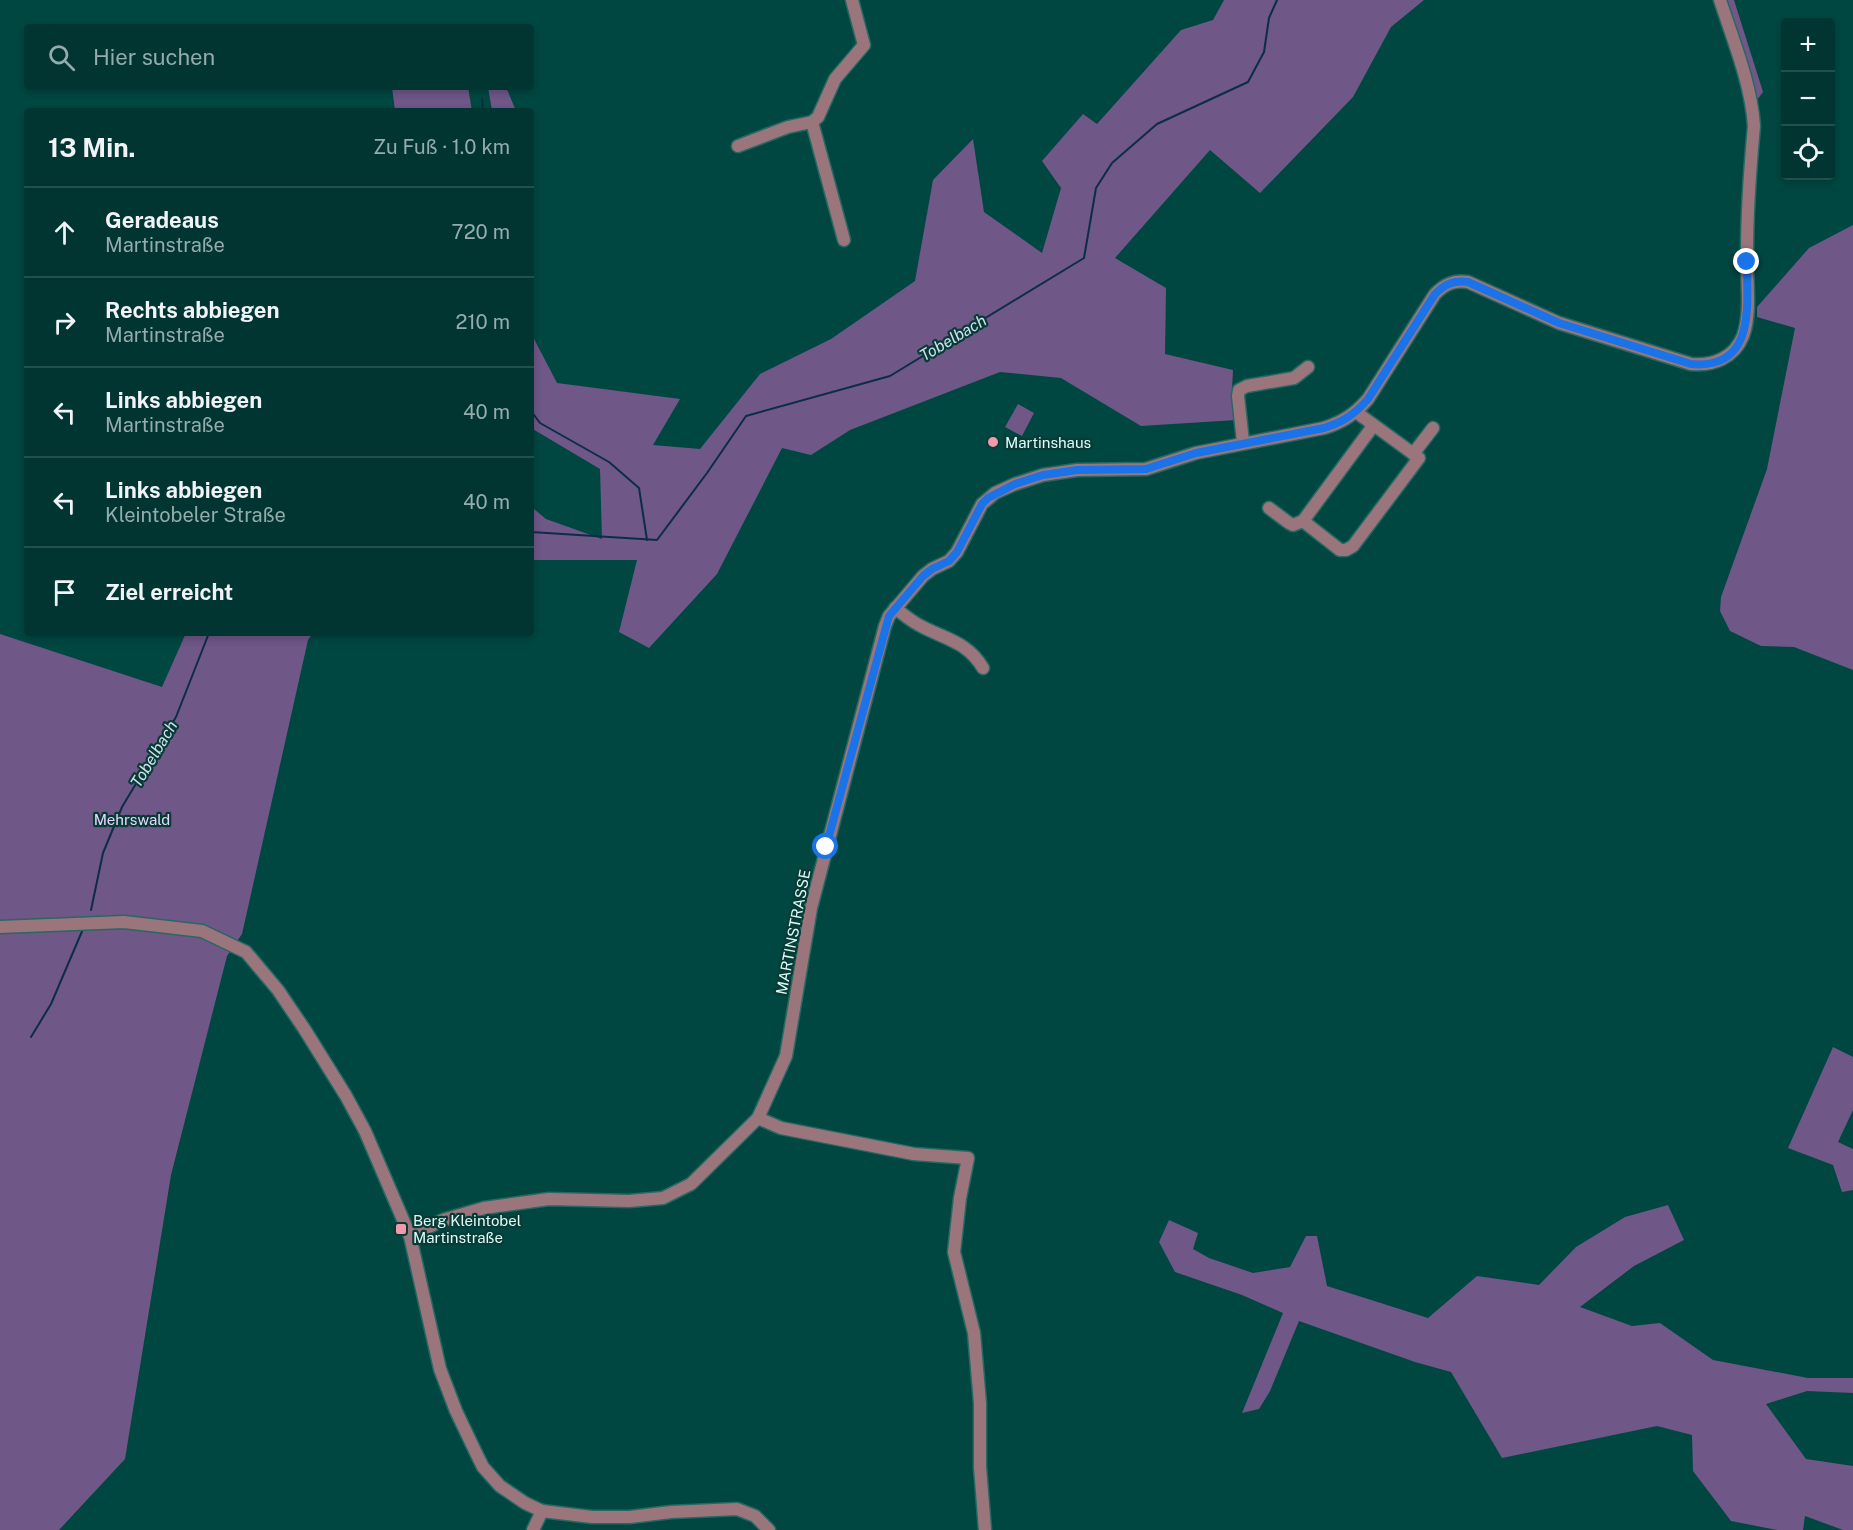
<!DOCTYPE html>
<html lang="de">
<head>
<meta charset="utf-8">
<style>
	:root { --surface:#003532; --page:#0a3d3a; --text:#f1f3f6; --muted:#95abac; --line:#22504d }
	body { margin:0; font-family:"Public Sans",sans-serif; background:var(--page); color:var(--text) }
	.controls { position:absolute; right:18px; top:18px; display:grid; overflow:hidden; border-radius:6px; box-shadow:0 3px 9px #0003 }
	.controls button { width:54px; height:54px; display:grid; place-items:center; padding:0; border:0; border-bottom:2px solid var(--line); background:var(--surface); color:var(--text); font:30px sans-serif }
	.stop { position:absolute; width:18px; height:18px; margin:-14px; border:4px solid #1a73e8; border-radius:50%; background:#fff }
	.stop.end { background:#1a73e8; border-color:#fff; box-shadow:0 2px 6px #0008 }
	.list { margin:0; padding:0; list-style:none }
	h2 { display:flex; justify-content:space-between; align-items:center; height:78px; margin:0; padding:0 24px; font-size:26px }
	h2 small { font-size:20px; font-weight:400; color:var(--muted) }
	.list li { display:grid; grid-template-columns:39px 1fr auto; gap:18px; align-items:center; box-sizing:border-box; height:90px; padding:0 24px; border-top:2px solid var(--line) }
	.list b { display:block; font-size:22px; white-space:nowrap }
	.list p { margin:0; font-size:20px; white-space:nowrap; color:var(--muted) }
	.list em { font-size:20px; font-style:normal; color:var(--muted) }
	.icon { flex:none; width:33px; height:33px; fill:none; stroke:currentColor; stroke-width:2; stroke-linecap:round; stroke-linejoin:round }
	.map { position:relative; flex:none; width:1853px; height:1530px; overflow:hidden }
	.search { position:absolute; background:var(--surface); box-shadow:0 3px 9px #0003; left:24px; top:24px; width:510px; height:66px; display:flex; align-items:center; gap:15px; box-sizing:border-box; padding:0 21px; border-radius:6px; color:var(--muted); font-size:22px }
	.panel { position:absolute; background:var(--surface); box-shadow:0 3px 9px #0003; left:24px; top:108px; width:510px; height:528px; border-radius:6px }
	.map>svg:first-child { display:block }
	.green { fill:#6f5787 }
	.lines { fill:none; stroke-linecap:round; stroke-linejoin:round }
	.stream { stroke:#0c2d47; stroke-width:2 }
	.minor-casing { stroke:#286863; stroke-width:15 }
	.minor { stroke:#9a767c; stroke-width:12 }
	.route { stroke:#1a73e8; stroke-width:8 }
	.poi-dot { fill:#f29aac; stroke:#093b36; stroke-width:2 }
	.labels { text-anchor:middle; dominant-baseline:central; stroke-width:4.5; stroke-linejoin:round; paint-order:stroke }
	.poi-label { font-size:15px; fill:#defcf8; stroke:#093b36; text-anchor:start }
	.park-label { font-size:15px; fill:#e9d8fc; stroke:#093b36 }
	.street-label { font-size:15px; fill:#defcf8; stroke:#093b36 }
	.water-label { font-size:16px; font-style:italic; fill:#d1e1ef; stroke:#093b36 }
</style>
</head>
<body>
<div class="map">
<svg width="1853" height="1530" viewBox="0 0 1853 1530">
	<rect width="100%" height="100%" fill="#004742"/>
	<g class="green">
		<polygon points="1224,0 1424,0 1391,27 1353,97 1260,193 1210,150 1115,258 1166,288 1165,354 1233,370 1232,388 1236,420 1141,426 1061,378 1000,372 850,430 811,455 782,448 717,574 649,648 619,632 637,560 531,560 531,510 534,509 546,519 602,539 600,469 531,428 531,333 557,383 680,399 653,445 700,449 760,374 831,339 915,281 933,180 973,139 984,212 1042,253 1061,188 1042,161 1083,114 1097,124 1181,30 1213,20"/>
		<polygon points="1726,0 1734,0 1763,92 1757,100"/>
		<polygon points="392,87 468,87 472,111 395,111"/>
		<polygon points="488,87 506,87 516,111 492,111"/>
		<polygon points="1853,225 1853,670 1794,647 1761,646 1730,631 1720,611 1721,597 1767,469 1795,328 1757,317 1757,307 1809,248"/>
		<polygon points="1018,404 1034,413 1022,436 1005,427"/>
		<polygon points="186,633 313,633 308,640 242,934 227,956 171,1175 125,1459 59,1530 0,1530 0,634 162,687"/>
		<polygon points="1833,1047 1853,1057 1853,1110 1838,1142 1853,1149 1853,1190 1842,1192 1833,1165 1788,1148"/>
		<polygon points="1668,1205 1684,1240 1634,1266 1580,1307 1632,1326 1660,1323 1713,1360 1808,1378 1853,1378 1853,1393 1807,1391 1766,1404 1806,1459 1853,1466 1853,1530 1843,1530 1805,1516 1803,1530 1777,1530 1731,1521 1693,1471 1692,1435 1657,1426 1502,1458 1451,1372 1415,1362 1299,1321 1270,1391 1259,1409 1242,1413 1283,1313 1242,1295 1175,1272 1159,1242 1169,1220 1198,1233 1193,1249 1209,1258 1253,1273 1290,1267 1306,1236 1317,1236 1327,1286 1428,1318 1477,1276 1539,1285 1576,1247 1625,1217"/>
	</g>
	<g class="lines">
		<g class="stream">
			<polyline points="482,99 483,111"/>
			<polyline points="531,411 540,423 609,462 639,488 647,540"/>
			<polyline points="531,532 657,540 707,473 746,416 890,376 1084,258 1096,188 1112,163 1157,124 1248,82 1264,52 1269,18 1277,0"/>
			<polyline points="91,910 103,853 122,807 176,717 209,633"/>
			<polyline points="31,1037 51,1004 83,929"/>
		</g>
		<g class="minor-casing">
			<g id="minor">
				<polyline points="812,122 844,240"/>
				<polyline points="738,146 788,127 812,122 818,117 835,79 864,45 852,0"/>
				<polyline points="1356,412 1419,458 1353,546 1346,550 1340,550 1303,521 1373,426"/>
				<polyline points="1243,442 1238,396 1239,390 1247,386 1294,378 1308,367"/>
				<polyline points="1413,454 1433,428"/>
				<polyline points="1269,508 1289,523 1293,525 1303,521"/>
				<path d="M895 608C903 614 911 621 919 625 944 639 967 641 983 668"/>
				<polyline points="0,927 124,922 202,931 246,952 278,990 305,1030 346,1096 365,1131 410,1236 440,1369 456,1411 477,1455 483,1467 500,1486 525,1503 542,1511 533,1530"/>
				<polyline points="758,1118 781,1128 914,1154 968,1158 960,1198 954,1252 974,1333 980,1403 980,1467 985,1530"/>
				<path d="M410 1236 443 1220 484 1208 549 1199 629 1201 663 1198 691 1184 758 1118 786 1056 811 908 885 626 889 616 923 576 932 569 949 561 957 552 982 504 995 493 1015 484 1043 475 1077 470 1146 469 1196 453 1324 428C1343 422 1355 414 1368 399L1435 294C1445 284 1454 280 1468 282L1559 323 1691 364C1713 366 1734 358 1743 336 1752 311 1746 280 1747 254 1747 211 1750 169 1754 126 1751 83 1733 40 1720 0"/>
				<polyline points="542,1511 592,1517 630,1517 671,1512 737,1509 755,1516 769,1530"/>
			</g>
		</g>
		<use href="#minor" class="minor"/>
	</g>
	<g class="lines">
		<path class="route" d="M826 847 889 616 923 576 932 569 949 561 957 552 982 504 988 498 1015 484 1043 475 1077 470 1146 469 1196 453 1324 428C1343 422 1355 414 1368 399L1435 294C1445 284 1454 280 1468 282L1559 323 1691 364C1756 370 1747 306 1747 262"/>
	</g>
	<g class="poi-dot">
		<circle cx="993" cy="442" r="6"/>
		<rect x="395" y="1223" width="12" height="12" rx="3"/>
	</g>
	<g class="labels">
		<g class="poi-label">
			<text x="1005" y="442">Martinshaus</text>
			<text x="413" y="1220">Berg Kleintobel<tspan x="413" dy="17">Martinstraße</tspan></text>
		</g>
		<g class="park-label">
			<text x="132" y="819">Mehrswald</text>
		</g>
		<g class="street-label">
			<text transform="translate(793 932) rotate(-79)">MARTINSTRASSE</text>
		</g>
		<g class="water-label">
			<text transform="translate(953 338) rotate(-31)">Tobelbach</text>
			<text transform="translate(154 754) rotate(-59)">Tobelbach</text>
		</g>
	</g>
</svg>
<div class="controls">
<button>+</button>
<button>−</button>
<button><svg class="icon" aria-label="locate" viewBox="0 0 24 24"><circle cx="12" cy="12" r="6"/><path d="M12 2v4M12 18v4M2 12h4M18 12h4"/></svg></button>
</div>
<div class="stop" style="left:826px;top:847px"></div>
<div class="stop end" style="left:1747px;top:262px"></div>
<div class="search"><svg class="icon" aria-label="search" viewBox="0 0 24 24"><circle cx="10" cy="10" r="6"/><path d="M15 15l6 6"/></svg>Hier suchen</div>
<section class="panel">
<h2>13 Min.<small>Zu Fuß · 1.0 km</small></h2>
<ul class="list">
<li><svg class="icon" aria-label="ahead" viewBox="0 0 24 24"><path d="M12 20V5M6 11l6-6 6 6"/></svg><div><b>Geradeaus</b><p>Martinstraße</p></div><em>720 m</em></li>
<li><svg class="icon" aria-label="right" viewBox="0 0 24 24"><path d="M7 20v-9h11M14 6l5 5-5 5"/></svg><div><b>Rechts abbiegen</b><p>Martinstraße</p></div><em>210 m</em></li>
<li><svg class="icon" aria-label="left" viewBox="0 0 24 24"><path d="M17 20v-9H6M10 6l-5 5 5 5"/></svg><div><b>Links abbiegen</b><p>Martinstraße</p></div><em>40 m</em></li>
<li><svg class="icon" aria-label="left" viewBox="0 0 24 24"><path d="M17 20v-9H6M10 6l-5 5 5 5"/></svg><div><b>Links abbiegen</b><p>Kleintobeler Straße</p></div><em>40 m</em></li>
<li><svg class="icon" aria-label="arrive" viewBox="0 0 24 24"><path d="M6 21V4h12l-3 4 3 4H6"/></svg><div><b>Ziel erreicht</b></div></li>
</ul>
</section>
</div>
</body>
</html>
